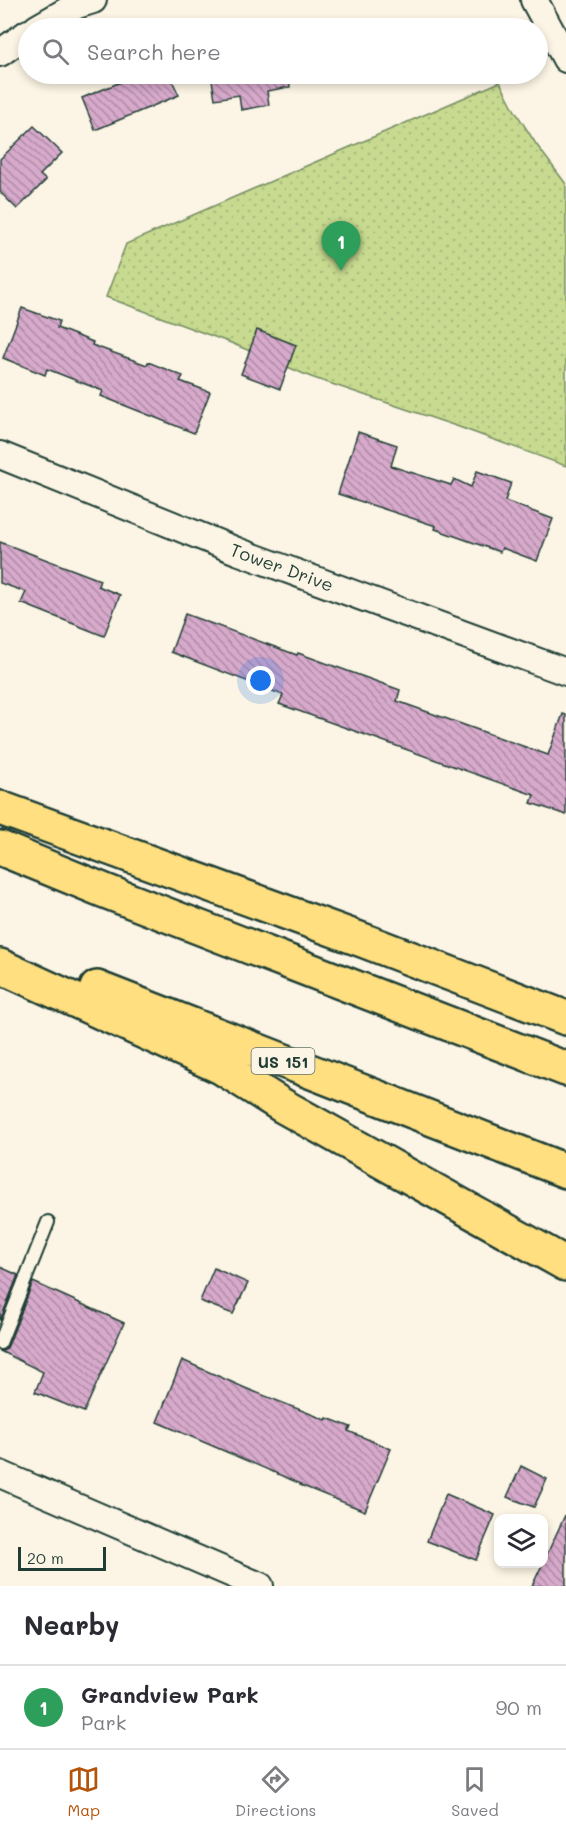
<!DOCTYPE html>
<html lang="en">
<head>
<meta charset="utf-8">
<style>
	:root { --surface:#fff; --page:#f2f2f3; --text:#2b2b33; --muted:#7c7c81; --line:#e1e1e2; --accent:#b45309 }
	body { margin:0; font-family:Mali,sans-serif; background:var(--page); color:var(--text) }
	.controls { position:absolute; right:18px; bottom:18px; display:grid; overflow:hidden; border-radius:12px; box-shadow:0 3px 9px #0003 }
	.controls button { width:54px; height:54px; display:grid; place-items:center; padding:0; border:0; border-bottom:2px solid var(--line); background:var(--surface); color:var(--text); font:30px sans-serif }
	.scale { position:absolute; left:18px; bottom:15px; width:88px; box-sizing:border-box; padding-left:6px; border:3px solid #1f3d34; border-top:0; font-size:16px; line-height:21px; white-space:nowrap; color:#1f3d34; -webkit-text-stroke:4px #fcf5e5; paint-order:stroke }
	.you { position:absolute; left:261px; top:681px; width:21px; height:21px; margin:-15px; border:4px solid #fff; border-radius:50%; background:#1a73e8; box-shadow:0 0 0 9px #1a73e833 }
	.badge { display:grid; place-items:center; width:39px; height:39px; border-radius:50%; background:var(--accent); color:#fff; font-size:20px; font-weight:700 }
	.pin { position:absolute; translate:-50% -50px; filter:drop-shadow(0 2px 3px #0008) }
	.pin::after { content:''; position:absolute; top:32px; width:21px; height:18px; background:inherit; clip-path:polygon(0 0,100% 0,50% 100%) }
	.list { margin:0; padding:0; list-style:none }
	h2 { display:flex; justify-content:space-between; align-items:center; height:78px; margin:0; padding:0 24px; font-size:26px }
	h2 small { font-size:20px; font-weight:400; color:var(--muted) }
	.list li { display:grid; grid-template-columns:39px 1fr auto; gap:18px; align-items:center; box-sizing:border-box; height:84px; padding:0 24px; border-top:2px solid var(--line) }
	.list b { display:block; font-size:22px; white-space:nowrap }
	.list p { margin:0; font-size:20px; white-space:nowrap; color:var(--muted) }
	.list em { font-size:20px; font-style:normal; color:var(--muted) }
	.icon { flex:none; width:33px; height:33px; fill:none; stroke:currentColor; stroke-width:2; stroke-linecap:round; stroke-linejoin:round }
	.map { position:relative; flex:none; width:566px; height:1586px; overflow:hidden }
	.search { position:absolute; background:var(--surface); box-shadow:0 3px 9px #0003; left:18px; right:18px; top:18px; height:66px; display:flex; align-items:center; gap:15px; box-sizing:border-box; padding:0 21px; border-radius:33px; color:var(--muted); font-size:22px }
	.sheet { height:162px; background:var(--surface) }
	nav { display:flex; justify-content:space-around; align-items:center; box-sizing:border-box; height:84px; border-top:2px solid var(--line); background:var(--surface); font-size:16px; color:var(--muted) }
	nav a { display:grid; justify-items:center; gap:3px }
	nav .on { color:var(--accent) }
	.map>svg:first-child { display:block }
	.grass { fill:url(#grass-dots); stroke:#738c62; stroke-width:1.5 }
	.building { fill:url(#building-back-hatch); stroke:#1f3d34; stroke-width:1.5 }
	.lines { fill:none; stroke-linecap:round; stroke-linejoin:round }
	.lane-casing { stroke:#1f3d34; stroke-width:16 }
	.street-casing { stroke:#1f3d34; stroke-width:30 }
	.highway-casing { stroke:#1f3d34; stroke-width:38 }
	.lane { stroke:#fcf5e5; stroke-width:12 }
	.street { stroke:#fcf5e5; stroke-width:26 }
	.highway { stroke:#ffdf80; stroke-width:33 }
	.labels { text-anchor:middle; dominant-baseline:central; stroke-width:6; stroke-linejoin:round; paint-order:stroke }
	.shield { fill:#fcf5e5; stroke:#617469; stroke-width:1.5 }
	.shield-label { font-size:16px; font-weight:bold; fill:#1f3d34 }
	.street-label { font-size:18px; fill:#1f3d34; stroke:#fcf5e5 }
</style>
</head>
<body>
<div class="map">
<svg width="566" height="1586" viewBox="0 0 566 1586">
	<defs>
		<pattern id="grass-dots" width="8" height="8" patternUnits="userSpaceOnUse" patternTransform="scale(1.5)"><rect width="8" height="8" fill="#c7da8f"/><path d="M2 2h.1M6 6h.1" fill="none" stroke="#aabc7c" stroke-width="1.8" stroke-linecap="round"/></pattern>
		<pattern id="building-back-hatch" width="6" height="6" patternUnits="userSpaceOnUse" patternTransform="scale(1.5)"><rect width="6" height="6" fill="#d7a9cb"/><path d="M-1 5l2 2M0 0l6 6M5-1l2 2" fill="none" stroke="#ae8ba6"/></pattern>
	</defs>
	<rect width="100%" height="100%" fill="#fcf5e5"/>
	<filter id="ink" filterUnits="userSpaceOnUse"><feTurbulence type="fractalNoise" baseFrequency=".0167" numOctaves="2"/><feDisplacementMap in="SourceGraphic" scale="12" xChannelSelector="R" yChannelSelector="G"/><feConvolveMatrix kernelMatrix="1 2 1 2 8 2 1 2 1" color-interpolation-filters="sRGB"/></filter>
	<g filter="url(#ink)">
		<polygon class="grass" points="500,82 515,111 536,144 566,184 566,466 459,427 311,377 231,343 106,297 126,244"/>
		<g class="building">
			<polygon points="140,74 169,74 179,95 95,130 82,98"/>
			<polygon points="211,74 289,74 290,87 267,91 269,105 241,110 239,95 215,99"/>
			<polygon points="34,126 62,153 40,175 46,180 17,209 0,192 0,159"/>
			<polygon points="22,308 59,321 57,328 93,342 92,345 147,365 148,362 183,376 180,381 210,392 194,433 101,396 103,391 47,369 45,375 3,358"/>
			<polygon points="257,330 296,345 280,389 241,374"/>
			<polygon points="358,432 397,445 391,466 451,485 454,479 471,487 477,471 511,483 505,501 553,519 537,561 502,548 500,552 435,529 436,526 338,494"/>
			<polygon points="0,542 100,580 98,586 120,595 104,636 21,603 26,592 0,583"/>
			<polygon points="185,614 297,655 298,653 400,690 397,701 548,755 563,714 566,715 566,815 531,803 534,795 279,704 283,695 171,652"/>
			<polygon points="0,1267 18,1275 0,1321"/>
			<polygon points="214,1268 248,1283 233,1314 200,1301"/>
			<polygon points="33,1282 124,1323 84,1412 35,1392 43,1372 0,1351 5,1350 8,1346"/>
			<polygon points="182,1360 245,1388 326,1420 327,1418 351,1427 348,1431 391,1449 365,1511 300,1485 301,1484 157,1422"/>
			<polygon points="521,1466 547,1479 534,1507 507,1497"/>
			<polygon points="446,1494 495,1515 476,1560 427,1541"/>
			<polygon points="566,1513 566,1586 532,1586 543,1563"/>
		</g>
		<g class="lines">
			<g class="lane-casing">
				<polyline id="lane" points="0,1343 48,1222"/>
			</g>
			<g class="street-casing">
				<g id="street">
					<polyline points="534,0 566,59"/>
					<polyline points="37,28 77,5 93,0"/>
					<polyline points="0,53 28,33"/>
					<polyline points="0,455 237,551 566,672"/>
					<polyline points="0,1474 260,1586"/>
				</g>
			</g>
			<g class="highway-casing">
				<g id="highway">
					<polyline points="0,808 365,941 566,1018"/>
					<polyline points="0,848 105,891 566,1069"/>
					<polyline points="0,966 221,1067 283,1106 566,1264"/>
					<polyline points="97,988 566,1171"/>
				</g>
			</g>
			<use href="#lane" class="lane"/>
			<use href="#street" class="street"/>
			<use href="#highway" class="highway"/>
		</g>
	</g>
	<g class="labels">
		<rect class="shield" x="251.5" y="1048" width="63" height="26" rx="4.5"/>
		<g class="shield-label">
			<text x="283" y="1061">US 151</text>
		</g>
		<g class="street-label">
			<text transform="translate(282 567) rotate(20)">Tower Drive</text>
		</g>
	</g>
</svg>
<div class="controls">
<button><svg class="icon" aria-label="layers" viewBox="0 0 24 24"><path d="M12 4l9 5-9 5-9-5zM3 14l9 5 9-5"/></svg></button>
</div>
<div class="scale">20 m</div>
<div class="you"></div>
<div class="pin badge" style="left:341px;top:271px;background:#2e9e5b">1</div>
<div class="search"><svg class="icon" aria-label="search" viewBox="0 0 24 24"><circle cx="10" cy="10" r="6"/><path d="M15 15l6 6"/></svg>Search here</div>
</div>
<section class="sheet">
<h2>Nearby<small></small></h2>
<ul class="list">
<li><span class="badge" style="background:#2e9e5b">1</span><div><b>Grandview Park</b><p>Park</p></div><em>90 m</em></li>
</ul>
</section>
<nav>
<a class="on"><svg class="icon" aria-label="map" viewBox="0 0 24 24"><path d="M3 6l6-2 6 2 6-2v14l-6 2-6-2-6 2zM9 4v14M15 6v14"/></svg>Map</a>
<a><svg class="icon" aria-label="directions" viewBox="0 0 24 24"><path d="M12 3l9 9-9 9-9-9zM9 14v-3h6M13 9l2 2-2 2"/></svg>Directions</a>
<a><svg class="icon" aria-label="saved" viewBox="0 0 24 24"><path d="M7 4h10v16l-5-4-5 4z"/></svg>Saved</a>
</nav>
</body>
</html>
